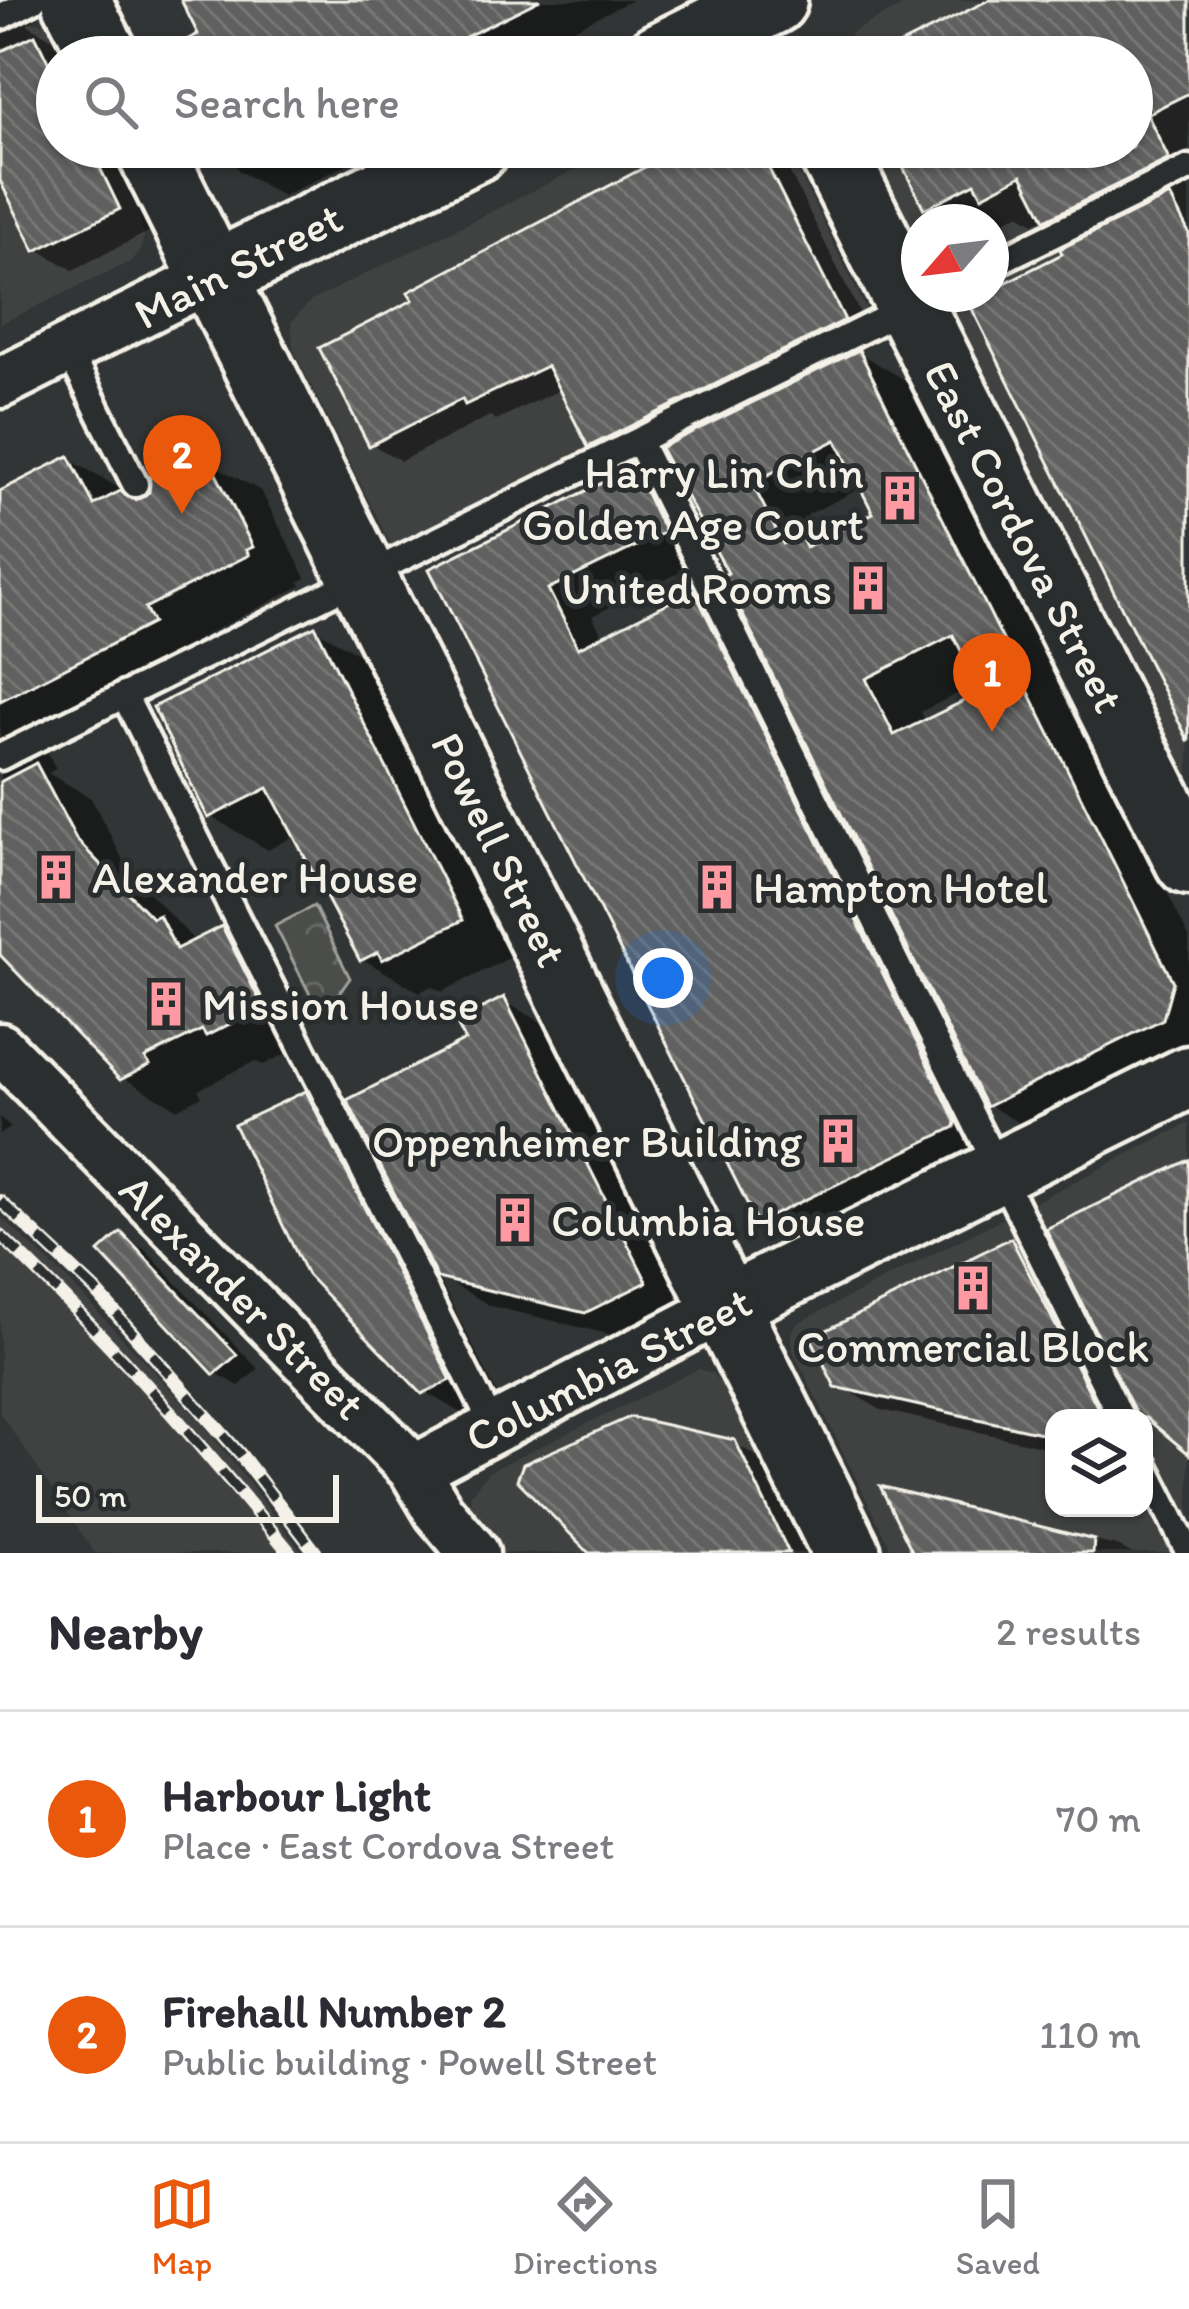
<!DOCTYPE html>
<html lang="en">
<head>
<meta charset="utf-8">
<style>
	:root { --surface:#fff; --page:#f2f2f3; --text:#2b2b33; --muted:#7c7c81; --line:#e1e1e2; --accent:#ea580c }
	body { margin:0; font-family:Itim,sans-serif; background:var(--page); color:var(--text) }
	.controls { position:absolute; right:36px; bottom:36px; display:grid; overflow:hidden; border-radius:24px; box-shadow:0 3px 9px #0004 }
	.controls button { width:108px; height:108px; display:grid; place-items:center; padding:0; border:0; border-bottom:3px solid var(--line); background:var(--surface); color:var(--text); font:60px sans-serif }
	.compass { position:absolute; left:901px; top:204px; width:108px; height:108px; border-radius:50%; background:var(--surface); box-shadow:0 3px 9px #0004; rotate:242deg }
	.scale { position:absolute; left:36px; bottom:30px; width:303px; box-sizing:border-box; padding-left:12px; border:6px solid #f4f1e8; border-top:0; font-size:33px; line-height:42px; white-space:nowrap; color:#f4f1e8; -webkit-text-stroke:9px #2a2d2e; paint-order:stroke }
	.you { position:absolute; left:663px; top:978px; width:42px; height:42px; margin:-30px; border:9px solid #fff; border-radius:50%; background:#1a73e8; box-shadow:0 0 0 18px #1a73e833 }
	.badge { display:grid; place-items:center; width:78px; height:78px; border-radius:50%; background:var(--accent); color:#fff; font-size:39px; font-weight:700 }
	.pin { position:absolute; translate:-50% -99px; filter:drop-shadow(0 3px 6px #0008) }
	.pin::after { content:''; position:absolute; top:63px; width:42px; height:36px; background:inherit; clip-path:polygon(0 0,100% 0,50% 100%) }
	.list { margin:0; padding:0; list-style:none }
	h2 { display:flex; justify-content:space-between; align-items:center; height:156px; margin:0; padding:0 48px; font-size:51px }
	h2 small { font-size:39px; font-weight:400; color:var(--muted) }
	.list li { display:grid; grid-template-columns:78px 1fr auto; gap:36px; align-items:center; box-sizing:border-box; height:216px; padding:0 48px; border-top:3px solid var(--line) }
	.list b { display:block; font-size:45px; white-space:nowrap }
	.list p { margin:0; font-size:39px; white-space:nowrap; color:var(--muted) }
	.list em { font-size:39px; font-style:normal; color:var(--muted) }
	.icon { flex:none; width:66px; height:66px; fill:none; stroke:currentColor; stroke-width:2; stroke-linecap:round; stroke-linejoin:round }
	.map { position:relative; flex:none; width:1189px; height:1553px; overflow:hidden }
	.search { position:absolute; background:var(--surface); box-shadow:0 3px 9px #0004; left:36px; right:36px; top:36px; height:132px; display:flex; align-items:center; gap:30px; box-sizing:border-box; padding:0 42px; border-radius:66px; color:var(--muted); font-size:45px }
	.sheet { height:588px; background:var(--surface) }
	nav { display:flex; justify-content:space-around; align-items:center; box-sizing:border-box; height:168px; border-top:3px solid var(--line); background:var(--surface); font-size:33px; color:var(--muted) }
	nav a { display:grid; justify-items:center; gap:6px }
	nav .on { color:var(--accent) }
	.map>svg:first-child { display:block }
	.built { fill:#404242; fill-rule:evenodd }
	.forest { fill:url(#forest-crowns); stroke:#a09f9a; stroke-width:3 }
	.shadow { fill:#0007; fill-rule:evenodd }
	.building { fill:url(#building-back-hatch); stroke:#f4f1e8; stroke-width:3; fill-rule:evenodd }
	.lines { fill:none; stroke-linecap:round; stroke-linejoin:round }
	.service-casing { stroke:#f4f1e8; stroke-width:33 }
	.minor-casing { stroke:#f4f1e8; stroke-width:57 }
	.tertiary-casing { stroke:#f4f1e8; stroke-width:69 }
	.secondary-casing { stroke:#f4f1e8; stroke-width:75 }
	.service { stroke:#2a2d2e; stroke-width:24 }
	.minor { stroke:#2a2d2e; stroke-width:48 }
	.tertiary { stroke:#2a2d2e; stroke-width:60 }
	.secondary { stroke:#2a2d2e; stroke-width:66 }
	.rail-casing { stroke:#f4f1e8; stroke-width:14 }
	.rail { stroke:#2a2d2e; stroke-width:9; stroke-dasharray:27; stroke-linecap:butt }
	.labels { text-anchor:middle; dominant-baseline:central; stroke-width:10; stroke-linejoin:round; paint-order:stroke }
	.street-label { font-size:45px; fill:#f4f1e8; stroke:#2a2d2e }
	.poi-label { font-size:45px; fill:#f4f1e8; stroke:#2a2d2e; text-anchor:start }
</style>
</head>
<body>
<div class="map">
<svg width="1189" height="1553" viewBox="0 0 1189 1553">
	<defs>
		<pattern id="forest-crowns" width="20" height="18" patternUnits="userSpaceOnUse" patternTransform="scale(3)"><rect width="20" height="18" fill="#4b4d4c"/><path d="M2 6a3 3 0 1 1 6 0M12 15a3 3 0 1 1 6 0" fill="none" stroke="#666766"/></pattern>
		<pattern id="building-back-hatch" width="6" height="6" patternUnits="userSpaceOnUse" patternTransform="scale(3)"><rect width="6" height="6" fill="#5f605f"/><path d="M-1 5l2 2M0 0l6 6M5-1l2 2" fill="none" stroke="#777776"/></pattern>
	</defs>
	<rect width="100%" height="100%" fill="#323535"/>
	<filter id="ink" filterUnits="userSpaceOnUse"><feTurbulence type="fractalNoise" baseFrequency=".00833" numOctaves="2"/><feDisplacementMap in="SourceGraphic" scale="24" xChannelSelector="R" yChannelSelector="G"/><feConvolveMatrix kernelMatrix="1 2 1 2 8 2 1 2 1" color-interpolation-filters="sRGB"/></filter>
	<g filter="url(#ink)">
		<g class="built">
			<polygon points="914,0 1189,0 1189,792 944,294 991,294 991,222 919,222 919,244 870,147 1132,147 1132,57 837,57 852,32"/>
			<polygon points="16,9 23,22 45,23 61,57 57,57 57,147 106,147 139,214 144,237 140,251 132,261 0,324 0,17"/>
			<polygon points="621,147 786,147 873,324 398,559 293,349 291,322 311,301"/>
			<path d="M1189 1123V1553H893L793 1351 791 1334 796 1324ZM1054 1418H1144V1508H1054Z"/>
			<polygon points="0,1216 67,1279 204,1425 303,1553 95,1553 0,1413"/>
			<polygon points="699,1369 712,1373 724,1388 806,1553 498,1553 480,1533 469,1509 471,1494 488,1472"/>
		</g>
		<polygon class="forest" points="314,906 350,978 335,999 317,1008 275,926"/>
		<g class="shadow">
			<polygon points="0,0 41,0 47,12 27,24 63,45 69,57 57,57 57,147 114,147 154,229 73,270 37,249 0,174"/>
			<polygon points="184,0 632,0 517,57 183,57 202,36"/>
			<polygon points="996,0 1189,0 1189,734 972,302 1066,255 1086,240 1046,217 1034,223 1019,214 991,228 991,222 953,222 926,206 896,147 1132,147 1132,57 882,57"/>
			<polygon points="227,147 374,147 376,150 283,196 239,171"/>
			<polygon points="692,147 777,147 872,337 620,462 591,445 562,389 496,420 490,416 401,461 371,444 417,301"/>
			<path d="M859 353 919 388 1189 937V1066L1045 1138 988 1105 732 574 665 449ZM863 487 877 514 820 542 807 515ZM980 682 986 693 926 722 921 712Z"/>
			<polygon points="197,456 261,491 306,578 299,582 301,586 198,639 205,654 40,738 56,769 48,773 91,798 130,873 192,938 198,942 222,930 277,961 316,1039 263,1065 255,1061 198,1090 202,1096 177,1109 122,1077 0,950 0,494 69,459 124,491 134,503 145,501"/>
			<polygon points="631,466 676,492 709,558 592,616 604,638 694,593 739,620 1001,1150 805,1247 759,1221 433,571 610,482"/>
			<polygon points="315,629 373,662 519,953 442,992 432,986 420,992 362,959 296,835 268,850 210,816"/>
			<polygon points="504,1001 555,1030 697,1311 638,1341 491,1306 437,1275 507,1413 482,1425 424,1391 305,1095 365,1129 469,1041"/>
			<polygon points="0,1117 11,1128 0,1134"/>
			<polygon points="121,1236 144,1249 258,1369 239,1386 216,1373"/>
			<polygon points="1011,1242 1054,1267 1131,1418 1054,1418 1054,1449 881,1410 837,1384"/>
			<polygon points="734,1443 781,1470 821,1553 591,1553"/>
			<polygon points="972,1515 1118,1546 1131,1553 917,1553"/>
		</g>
		<g class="building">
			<polygon points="181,0 540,0 425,57 154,57 198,34"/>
			<polygon points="989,0 1189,0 1189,93 1147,114 1169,159 1045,220 1022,175 982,196 975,183 924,209 893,147 1132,147 1132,57 875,57"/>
			<polygon points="35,35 57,80 57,147 90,147 120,209 35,251 0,181 0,52"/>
			<polygon points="683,147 758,147 845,320 588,447 547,366 465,405 462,399 369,446 319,348 413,300 408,292"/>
			<polygon points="1170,196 1189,233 1189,742 968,301 991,294 991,290 1062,254 1060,249"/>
			<path d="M859 350 1173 982 1163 1019 986 1107 723 575 728 573 660 448ZM836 440 873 513 806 547 800 535 783 544 752 483ZM953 635 982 692 894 735 866 679Z"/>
			<polygon points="197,452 201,460 207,456 253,547 246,550 249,555 145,608 153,623 0,701 0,491 69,456 94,505 120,491 135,500 149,492 150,476"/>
			<polygon points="631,463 665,532 548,589 578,648 694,590 956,1122 955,1127 757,1223 429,569 606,481 604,476"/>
			<polygon points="315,626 463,920 382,960 378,952 360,961 268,788 208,818 153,707"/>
			<polygon points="36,763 76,839 152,918 159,915 176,949 222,926 263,1007 206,1036 202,1030 145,1058 150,1065 120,1080 0,955 0,782"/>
			<polygon points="504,997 647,1282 585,1313 437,1278 347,1100 465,1040 456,1022"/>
			<polygon points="306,1091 451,1380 422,1394 307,1275 234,1125"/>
			<polygon points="1189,1160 1189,1454 1146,1418 1137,1418 1046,1229"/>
			<polygon points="121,1232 237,1355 214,1375 99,1252"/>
			<polygon points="1011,1238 1103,1418 1054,1418 1054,1436 835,1387 811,1338"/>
			<polygon points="630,1417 735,1440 789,1553 589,1553 517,1480 523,1464"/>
			<polygon points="880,1486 1094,1540 1093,1553 913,1553"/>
		</g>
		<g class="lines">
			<g class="service-casing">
				<g id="service">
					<polyline points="0,17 33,0"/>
					<polyline points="991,265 1189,168"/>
					<polyline points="68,350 135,484"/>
					<polyline points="639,442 1121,1418"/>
					<polyline points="124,695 494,1428"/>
					<polyline points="0,757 910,306"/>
					<polyline points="1144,1464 1189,1553"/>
				</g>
			</g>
			<g class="minor-casing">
				<g id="minor">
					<polyline points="0,383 213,276"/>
					<polyline points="0,1048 414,1470 439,1512 474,1553"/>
					<polyline points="414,1470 727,1306"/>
				</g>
			</g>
			<g class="tertiary-casing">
				<polyline id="tertiary" points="727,1306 1189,1077"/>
			</g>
			<g class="secondary-casing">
				<g id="secondary">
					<polyline points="76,0 105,57"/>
					<polyline points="659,57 773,0"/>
					<polyline points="149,147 847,1553"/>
					<polyline points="830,147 1189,861"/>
					<polyline points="213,276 476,147"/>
				</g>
			</g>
			<use href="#service" class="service"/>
			<use href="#minor" class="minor"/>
			<use href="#tertiary" class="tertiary"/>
			<use href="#secondary" class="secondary"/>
			<g class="rail-casing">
				<g id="rail">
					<polyline points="0,1201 94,1289 240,1454 316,1553"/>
					<path d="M0 1235C105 1334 199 1442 290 1553"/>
				</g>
			</g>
			<use href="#rail" class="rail"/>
		</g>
	</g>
	<defs>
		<g id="building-bare" transform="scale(3.6)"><path d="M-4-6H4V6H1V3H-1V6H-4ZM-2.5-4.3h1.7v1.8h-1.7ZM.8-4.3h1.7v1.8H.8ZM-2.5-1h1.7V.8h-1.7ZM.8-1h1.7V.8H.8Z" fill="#ff9aa2" stroke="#2a2d2e" stroke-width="2.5" paint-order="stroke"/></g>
	</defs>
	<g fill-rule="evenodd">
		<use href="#building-bare" x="900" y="498"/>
		<use href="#building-bare" x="868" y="588"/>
		<use href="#building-bare" x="56" y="877"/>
		<use href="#building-bare" x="717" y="887"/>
		<use href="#building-bare" x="166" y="1004"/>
		<use href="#building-bare" x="838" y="1141"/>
		<use href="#building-bare" x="515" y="1220"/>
		<use href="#building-bare" x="973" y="1288"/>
	</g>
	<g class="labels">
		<g class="street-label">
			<text transform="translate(238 265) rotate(-27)">Main Street</text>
			<text transform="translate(1025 536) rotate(63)">East Cordova Street</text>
			<text transform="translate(500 849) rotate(64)">Powell Street</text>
			<text transform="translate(243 1296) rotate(45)">Alexander Street</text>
			<text transform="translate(608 1369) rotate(-27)">Columbia Street</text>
		</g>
		<g class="poi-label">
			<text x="864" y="472" text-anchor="end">Harry Lin Chin<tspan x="864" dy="52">Golden Age Court</tspan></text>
			<text x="832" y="588" text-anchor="end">United Rooms</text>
			<text x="92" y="877">Alexander House</text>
			<text x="753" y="887">Hampton Hotel</text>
			<text x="202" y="1004">Mission House</text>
			<text x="802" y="1141" text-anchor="end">Oppenheimer Building</text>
			<text x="551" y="1220">Columbia House</text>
			<text x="973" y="1346" text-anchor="middle">Commercial Block</text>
		</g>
	</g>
</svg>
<div class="controls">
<button><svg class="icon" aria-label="layers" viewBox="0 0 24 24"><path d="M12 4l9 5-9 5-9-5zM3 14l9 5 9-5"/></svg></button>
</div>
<svg class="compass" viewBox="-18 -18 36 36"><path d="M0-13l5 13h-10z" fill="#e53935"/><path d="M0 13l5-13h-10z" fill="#7c7c81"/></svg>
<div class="scale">50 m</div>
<div class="you"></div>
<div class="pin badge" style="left:992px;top:732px">1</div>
<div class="pin badge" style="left:182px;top:514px">2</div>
<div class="search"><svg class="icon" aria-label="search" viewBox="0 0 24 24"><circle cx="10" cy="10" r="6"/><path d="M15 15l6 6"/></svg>Search here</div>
</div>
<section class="sheet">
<h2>Nearby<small>2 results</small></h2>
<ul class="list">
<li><span class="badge">1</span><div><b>Harbour Light</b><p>Place · East Cordova Street</p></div><em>70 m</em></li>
<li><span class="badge">2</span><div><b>Firehall Number 2</b><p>Public building · Powell Street</p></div><em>110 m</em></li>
</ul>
</section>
<nav>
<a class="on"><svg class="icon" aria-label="map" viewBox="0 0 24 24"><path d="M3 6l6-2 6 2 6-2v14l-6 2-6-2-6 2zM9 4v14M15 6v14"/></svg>Map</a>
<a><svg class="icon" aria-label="directions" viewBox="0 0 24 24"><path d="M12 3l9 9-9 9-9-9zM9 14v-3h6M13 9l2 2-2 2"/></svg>Directions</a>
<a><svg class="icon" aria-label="saved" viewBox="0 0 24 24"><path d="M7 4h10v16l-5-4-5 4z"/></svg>Saved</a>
</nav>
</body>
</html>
